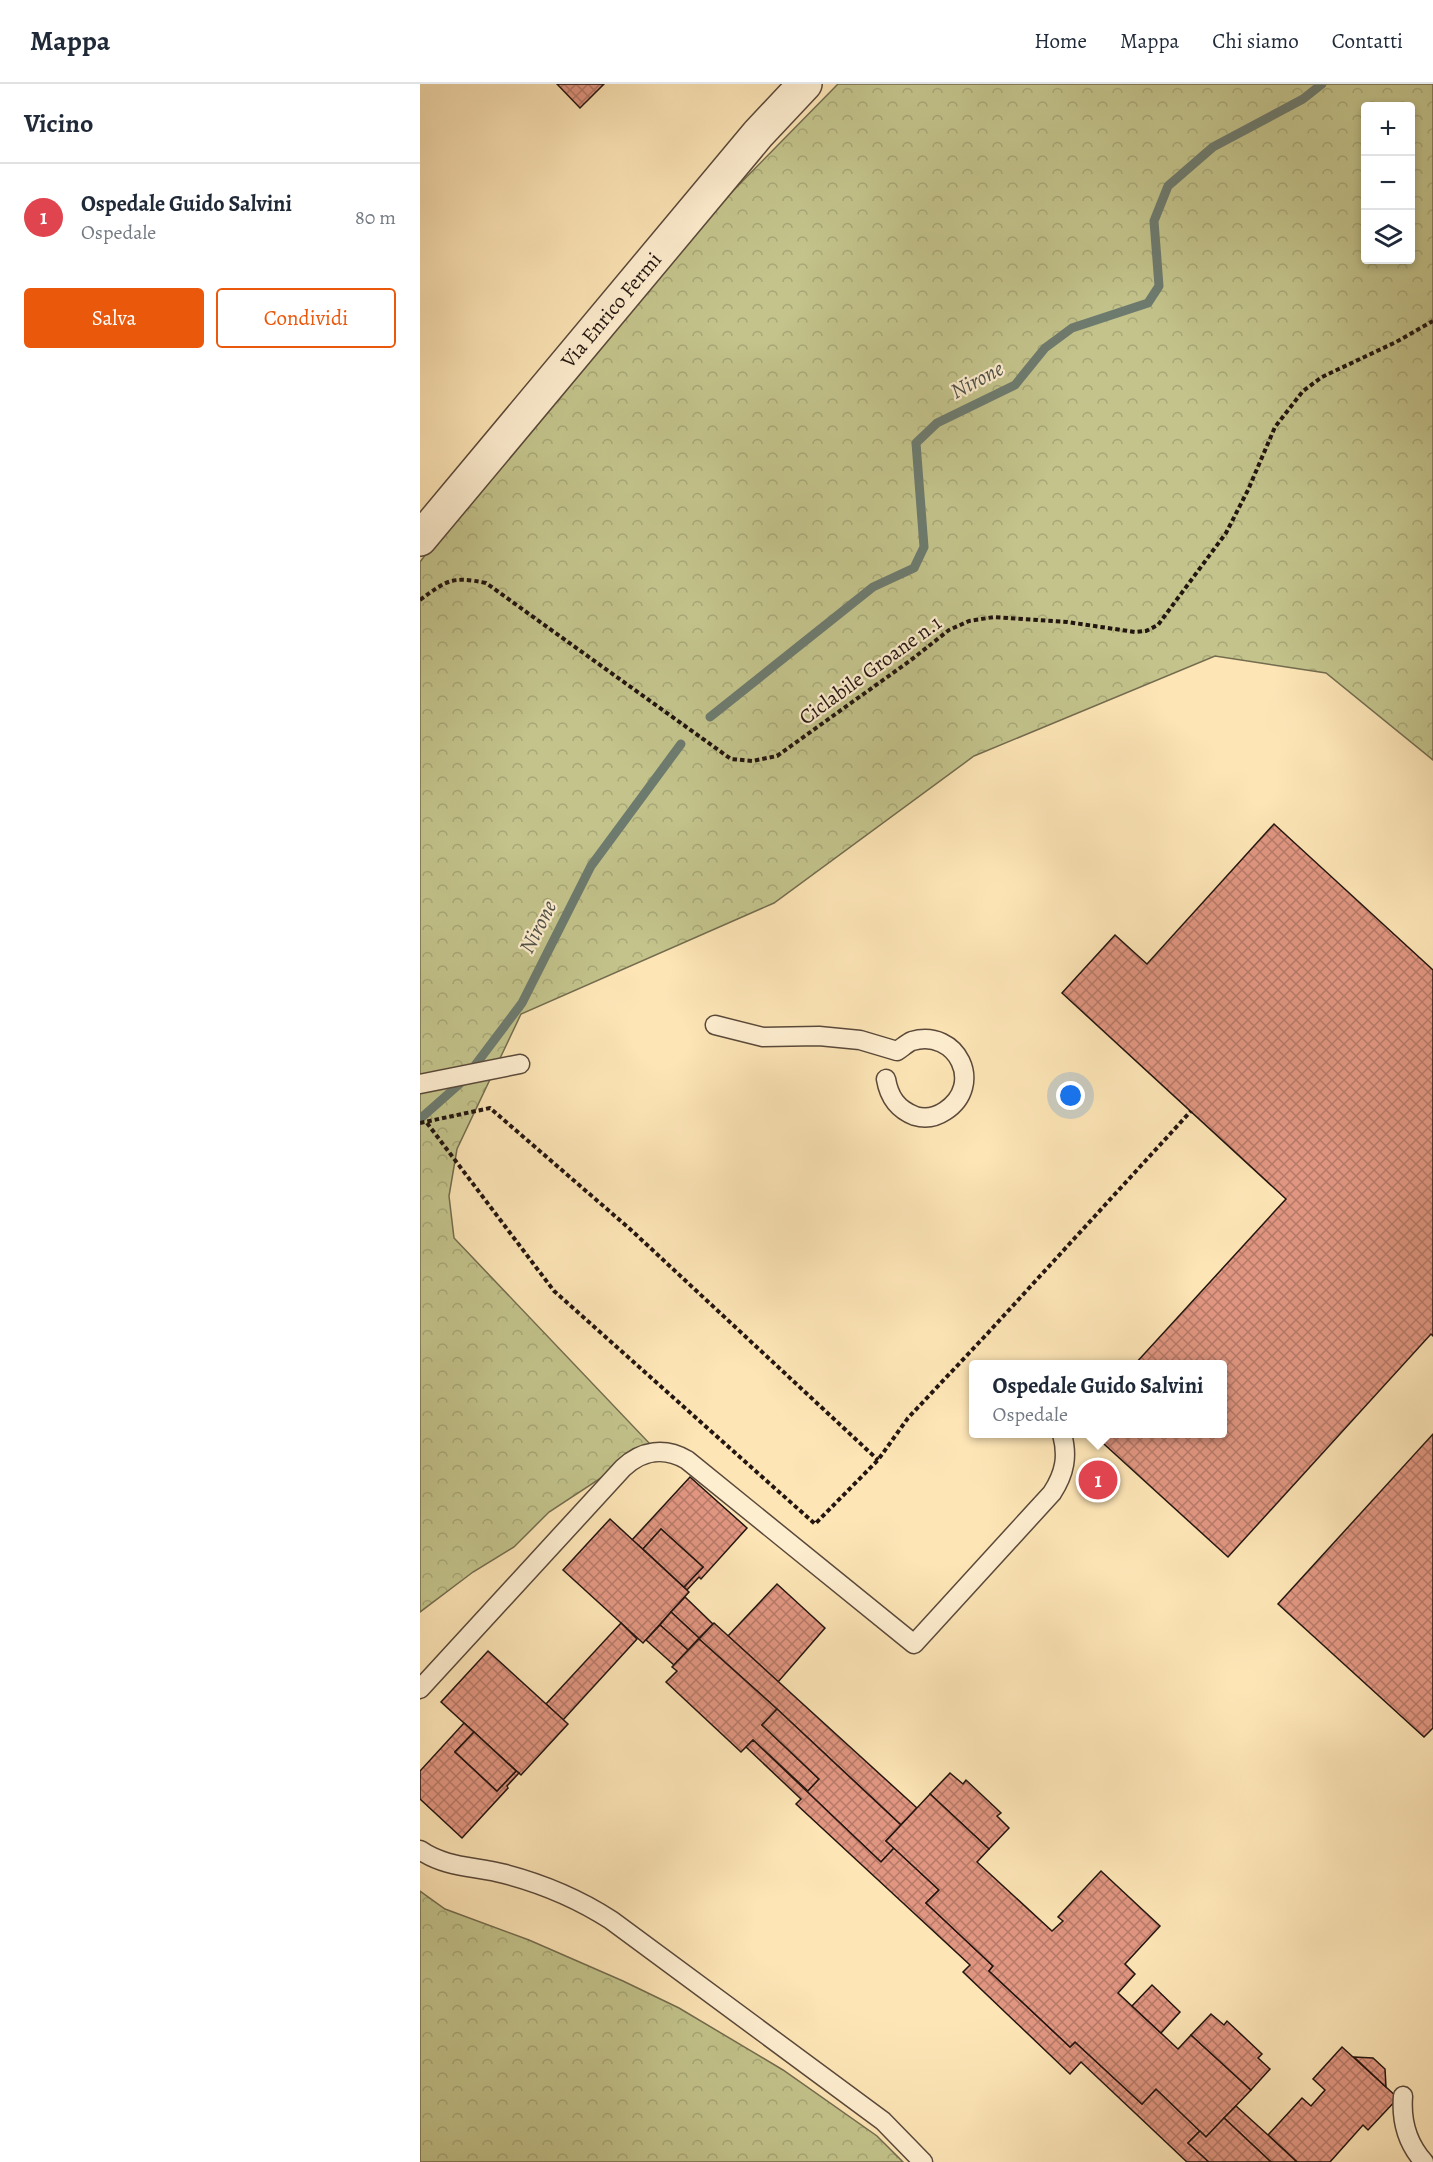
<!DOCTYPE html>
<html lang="it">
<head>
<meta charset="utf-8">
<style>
	:root { --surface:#fff; --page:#f6f6f7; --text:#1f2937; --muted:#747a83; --line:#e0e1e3; --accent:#ea580c }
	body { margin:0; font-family:Alegreya,serif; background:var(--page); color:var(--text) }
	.controls { position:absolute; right:18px; top:18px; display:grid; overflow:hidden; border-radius:6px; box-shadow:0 3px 9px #0003 }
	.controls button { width:54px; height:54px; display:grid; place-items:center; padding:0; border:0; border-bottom:2px solid var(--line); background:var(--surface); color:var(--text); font:30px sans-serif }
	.you { position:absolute; left:651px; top:1012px; width:21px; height:21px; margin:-15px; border:4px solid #fff; border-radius:50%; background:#1a73e8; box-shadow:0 0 0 9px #1a73e833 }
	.badge { display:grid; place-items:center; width:39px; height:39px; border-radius:50%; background:var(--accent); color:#fff; font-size:20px; font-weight:700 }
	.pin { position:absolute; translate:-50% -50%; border:3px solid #fff; box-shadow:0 2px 6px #0006 }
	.popup { position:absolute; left:549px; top:1276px; width:258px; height:78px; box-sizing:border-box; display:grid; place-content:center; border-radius:6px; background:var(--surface); filter:drop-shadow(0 2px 4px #0005); font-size:20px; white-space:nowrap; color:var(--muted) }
	.popup b { font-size:22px; color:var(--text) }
	.popup::after { content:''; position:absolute; left:50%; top:100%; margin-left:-12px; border:12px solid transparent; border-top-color:var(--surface) }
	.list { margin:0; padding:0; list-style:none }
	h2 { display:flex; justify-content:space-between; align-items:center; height:78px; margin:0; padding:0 24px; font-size:26px }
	h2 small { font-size:20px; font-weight:400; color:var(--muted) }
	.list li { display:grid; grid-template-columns:39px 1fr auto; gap:18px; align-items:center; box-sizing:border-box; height:108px; padding:0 24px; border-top:2px solid var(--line) }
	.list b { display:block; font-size:22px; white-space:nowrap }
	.list p { margin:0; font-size:20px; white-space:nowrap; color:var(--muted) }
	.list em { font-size:20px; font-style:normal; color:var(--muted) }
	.actions { display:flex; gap:12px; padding:18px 24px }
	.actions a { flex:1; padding:14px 0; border:2px solid var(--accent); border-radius:6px; text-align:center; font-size:21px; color:var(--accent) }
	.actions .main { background:var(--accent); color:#fff }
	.icon { flex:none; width:33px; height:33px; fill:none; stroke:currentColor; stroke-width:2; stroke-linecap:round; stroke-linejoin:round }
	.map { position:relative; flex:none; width:1013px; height:2078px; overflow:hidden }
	header { display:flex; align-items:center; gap:36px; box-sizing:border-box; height:84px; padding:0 30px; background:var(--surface); border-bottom:2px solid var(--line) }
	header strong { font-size:28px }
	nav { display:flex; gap:33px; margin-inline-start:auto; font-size:21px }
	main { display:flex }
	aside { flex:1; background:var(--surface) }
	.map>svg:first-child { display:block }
	.forest { fill:url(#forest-crowns); stroke:#736c4e; stroke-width:1.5; fill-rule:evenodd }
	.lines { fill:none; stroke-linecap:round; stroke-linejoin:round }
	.stream { stroke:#6d7b6f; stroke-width:9 }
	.building { fill:url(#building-cross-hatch); stroke:#231510; stroke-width:1.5 }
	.service-casing { stroke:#5a493a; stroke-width:21 }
	.tertiary-casing { stroke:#5a493a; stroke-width:36 }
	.path { stroke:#231510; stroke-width:4; stroke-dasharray:4.5 3; stroke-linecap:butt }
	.service { stroke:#feeed0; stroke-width:18 }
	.tertiary { stroke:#feeed0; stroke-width:33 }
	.labels { text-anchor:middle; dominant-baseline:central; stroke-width:4.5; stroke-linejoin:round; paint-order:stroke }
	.street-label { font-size:21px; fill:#231510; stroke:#feeed0 }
	.water-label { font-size:22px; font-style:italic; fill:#4e5047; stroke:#feeed0 }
</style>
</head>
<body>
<header>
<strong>Mappa</strong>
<nav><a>Home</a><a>Mappa</a><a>Chi siamo</a><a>Contatti</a></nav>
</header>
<main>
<aside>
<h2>Vicino<small></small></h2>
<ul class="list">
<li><span class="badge" style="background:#e0444e">1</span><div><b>Ospedale Guido Salvini</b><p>Ospedale</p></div><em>80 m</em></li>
</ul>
<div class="actions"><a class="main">Salva</a><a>Condividi</a></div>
</aside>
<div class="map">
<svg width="1013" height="2078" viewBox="0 0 1013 2078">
	<defs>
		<pattern id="forest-crowns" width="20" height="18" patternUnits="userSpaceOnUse" patternTransform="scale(1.5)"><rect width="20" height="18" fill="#c3c38b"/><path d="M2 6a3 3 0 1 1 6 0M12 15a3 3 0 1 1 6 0" fill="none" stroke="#a7a777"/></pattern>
		<pattern id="building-cross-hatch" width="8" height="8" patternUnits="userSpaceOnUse" patternTransform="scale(1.5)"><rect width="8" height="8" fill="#e19681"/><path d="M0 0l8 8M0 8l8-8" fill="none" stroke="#b67968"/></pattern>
	</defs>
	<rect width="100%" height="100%" fill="#fde5b6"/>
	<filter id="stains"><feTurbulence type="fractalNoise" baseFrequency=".00333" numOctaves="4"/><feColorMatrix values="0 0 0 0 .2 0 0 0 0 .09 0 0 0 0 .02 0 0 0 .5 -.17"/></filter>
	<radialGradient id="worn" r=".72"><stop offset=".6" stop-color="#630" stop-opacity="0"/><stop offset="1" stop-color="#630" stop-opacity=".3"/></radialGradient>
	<g class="forest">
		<path d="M418 0H1013V676L906 589 795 572 554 672 354 819 101 930 37 1065 29 1112 34 1154 231 1361 129 1428 94 1463 53 1488 0 1528V478L29 439 297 123ZM946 22H990V176H946Z"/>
		<polygon points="0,1807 25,1825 109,1856 203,1897 259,1924 363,1986 457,2052 483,2078 0,2078"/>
	</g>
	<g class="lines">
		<g class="stream">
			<polyline points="290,633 453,503 494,484 504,463 496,359 517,339 595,301 625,264 652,244 728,219 739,202 734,137 748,102 793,63 883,15 902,0"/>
			<polyline points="0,1035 44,996 102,919 171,782 261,660"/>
		</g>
	</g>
	<g class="building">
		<polygon points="137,0 184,0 160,24"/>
		<polygon points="854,740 1013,886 1013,1252 1011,1250 808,1473 673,1350 802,1350 802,1280 715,1280 866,1115 642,909 695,851 727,880"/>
		<polygon points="1013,1350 1013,1644 1004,1653 858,1520"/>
		<polygon points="270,1393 327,1444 281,1495 279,1493 267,1506 264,1503 283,1483 241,1445 223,1465 212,1456"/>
		<polygon points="190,1435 269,1508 223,1559 143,1486"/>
		<polygon points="241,1445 283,1483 264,1503 223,1465"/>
		<polygon points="357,1500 405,1544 358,1598 308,1552"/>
		<polygon points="265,1513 293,1540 279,1554 251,1528"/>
		<polygon points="251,1528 279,1554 268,1566 240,1541"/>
		<polygon points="201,1539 217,1555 143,1636 126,1620"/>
		<polygon points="294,1539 497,1724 481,1741 357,1625 279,1555"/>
		<polygon points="240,1541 268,1566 254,1581 226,1556"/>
		<polygon points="279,1555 357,1625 342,1641 399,1695 388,1707 333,1656 321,1668 246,1598 257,1587 252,1583"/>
		<polygon points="68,1567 148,1640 101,1691 21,1618"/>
		<polygon points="357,1625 481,1741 466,1757 474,1764 461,1778 387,1708 399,1695 342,1641"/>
		<polygon points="44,1639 54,1648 35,1668 77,1707 96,1687 99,1689 87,1702 88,1704 42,1754 0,1715 0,1687"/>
		<polygon points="54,1648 96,1687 77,1707 35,1668"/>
		<polygon points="333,1656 461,1778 474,1764 519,1806 506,1819 573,1882 569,1887 650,1963 655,1958 722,2020 736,2005 780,2047 768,2059 789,2078 767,2078 661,1978 650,1990 543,1888 550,1881 376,1720 381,1715 326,1663"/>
		<polygon points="530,1689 543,1700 546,1696 581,1729 577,1732 589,1744 569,1765 510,1710"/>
		<polygon points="510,1710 569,1765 557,1778 632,1847 643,1837 638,1833 681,1787 740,1842 705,1880 715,1890 698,1909 758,1965 771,1951 831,2006 786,2053 736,2005 722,2020 655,1958 650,1963 569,1887 573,1882 506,1819 519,1806 466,1757"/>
		<polygon points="732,1901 760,1928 741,1949 712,1922"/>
		<polygon points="791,1930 804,1941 807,1937 842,1970 838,1974 850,1985 831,2006 771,1951"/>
		<polygon points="922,1963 978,2014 948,2046 943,2041 910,2078 877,2078 848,2051 882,2014 891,2022 905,2006 893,1995"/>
		<polygon points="934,1973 953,1974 965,1985 966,2003"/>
		<polygon points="816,2022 848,2051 877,2078 851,2078 804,2034"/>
		<polygon points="804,2034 851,2078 789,2078 768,2059 780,2047 786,2053"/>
	</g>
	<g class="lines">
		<g class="service-casing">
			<g id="service">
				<path d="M295 941 343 953 399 952 440 956 477 967C482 964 487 959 492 957 537 944 565 1001 525 1027 516 1033 505 1035 495 1032 477 1025 469 1013 466 995"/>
				<polyline points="0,1000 100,980"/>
				<path d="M0 1605 203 1384C222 1366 245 1363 267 1376L494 1560 632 1409C645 1389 648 1372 642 1350"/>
				<path d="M0 1766C26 1784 55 1782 85 1790 123 1800 157 1814 191 1836L463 2037 503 2078"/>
				<path d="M983 2012C981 2037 987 2059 1004 2078"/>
			</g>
		</g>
		<g class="tertiary-casing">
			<polyline id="tertiary" points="0,455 338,50 385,0"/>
		</g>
		<g class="path">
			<path d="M0 516C27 496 32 492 66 499L311 675 332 677 357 672 491 576 529 546 549 537 574 533 647 538 715 548 726 547 738 541 806 449 828 406 855 343 883 307 902 293 976 258 1013 237"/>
			<polyline points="0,1039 70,1024 210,1145 458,1376"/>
			<polyline points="7,1039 134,1207 395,1440 458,1376 488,1334 567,1250 771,1027"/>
		</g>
		<use href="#service" class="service"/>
		<use href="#tertiary" class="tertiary"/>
	</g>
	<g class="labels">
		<g class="street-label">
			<text transform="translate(191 226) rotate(-50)">Via Enrico Fermi</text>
			<text transform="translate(450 586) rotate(-36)">Ciclabile Groane n.1</text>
		</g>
		<g class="water-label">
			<text transform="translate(557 296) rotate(-28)">Nirone</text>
			<text transform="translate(118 843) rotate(-63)">Nirone</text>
		</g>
	</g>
	<rect width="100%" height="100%" filter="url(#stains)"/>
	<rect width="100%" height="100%" fill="url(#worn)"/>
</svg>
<div class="controls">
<button>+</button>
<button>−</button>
<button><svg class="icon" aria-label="layers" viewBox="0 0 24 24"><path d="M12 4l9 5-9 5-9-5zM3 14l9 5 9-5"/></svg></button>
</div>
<div class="you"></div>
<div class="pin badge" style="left:678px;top:1396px;background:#e0444e">1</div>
<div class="popup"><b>Ospedale Guido Salvini</b>Ospedale</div>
</div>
</main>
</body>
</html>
